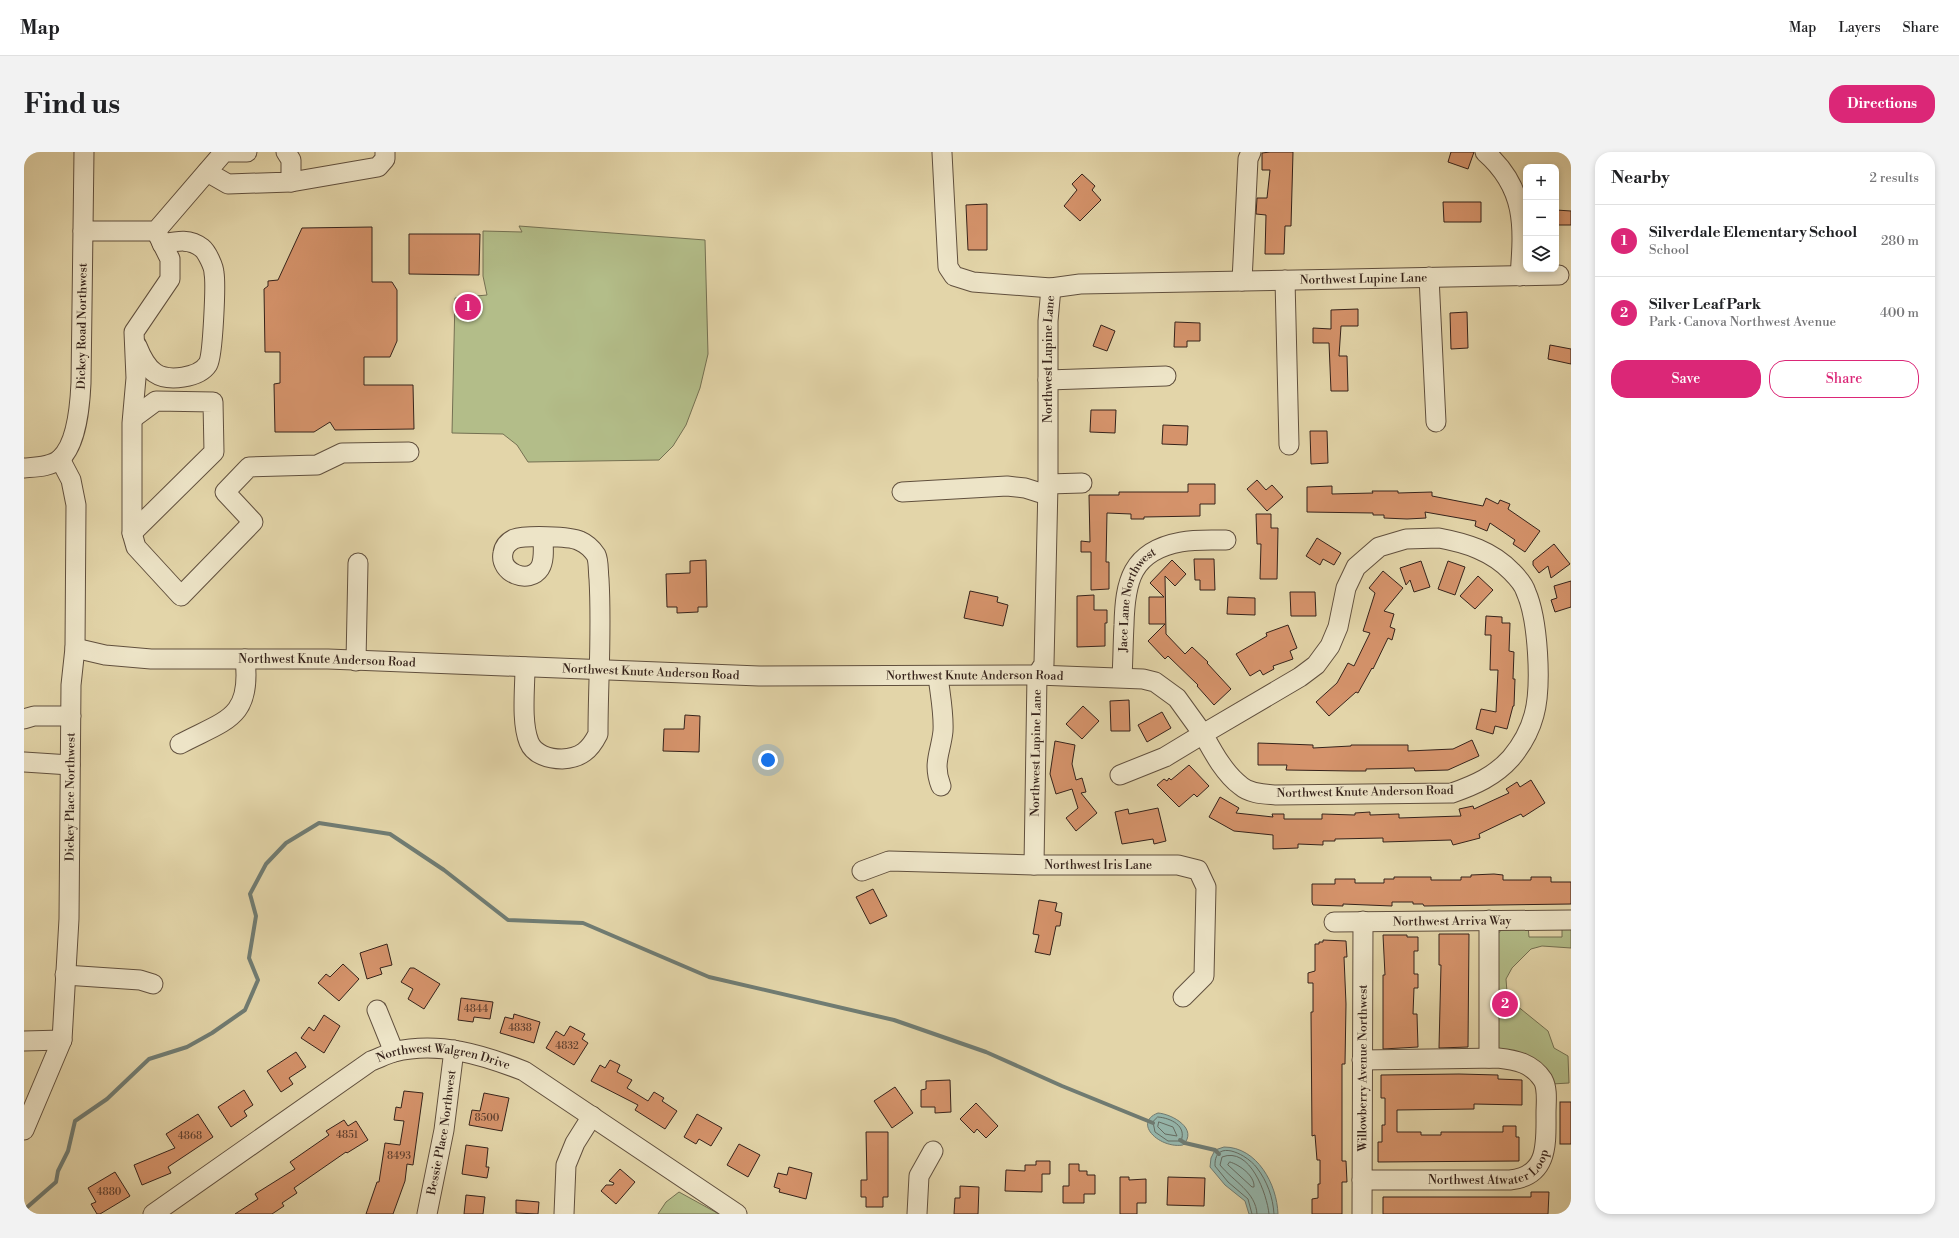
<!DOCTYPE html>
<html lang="en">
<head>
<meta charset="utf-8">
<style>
	:root { --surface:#fff; --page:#f2f2f2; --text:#202124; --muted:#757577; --line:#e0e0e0; --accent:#db2777 }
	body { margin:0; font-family:"Libre Bodoni",serif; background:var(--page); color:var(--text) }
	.controls { position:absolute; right:12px; top:12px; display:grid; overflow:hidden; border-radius:8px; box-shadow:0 2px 6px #0003 }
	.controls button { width:36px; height:36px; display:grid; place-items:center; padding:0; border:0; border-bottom:1px solid var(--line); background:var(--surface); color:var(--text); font:20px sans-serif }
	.you { position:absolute; left:744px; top:608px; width:14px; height:14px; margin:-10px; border:3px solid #fff; border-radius:50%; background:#1a73e8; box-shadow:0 0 0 6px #1a73e833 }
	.badge { display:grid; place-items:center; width:26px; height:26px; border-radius:50%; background:var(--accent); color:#fff; font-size:13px; font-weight:700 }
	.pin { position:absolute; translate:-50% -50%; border:2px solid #fff; box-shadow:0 1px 4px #0006 }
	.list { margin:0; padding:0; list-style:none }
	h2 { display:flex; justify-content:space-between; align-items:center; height:52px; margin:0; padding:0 16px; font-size:17px }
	h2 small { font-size:13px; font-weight:400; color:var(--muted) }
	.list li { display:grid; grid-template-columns:26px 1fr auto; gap:12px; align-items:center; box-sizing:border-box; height:72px; padding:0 16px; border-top:1px solid var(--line) }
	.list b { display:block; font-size:15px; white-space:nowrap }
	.list p { margin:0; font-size:13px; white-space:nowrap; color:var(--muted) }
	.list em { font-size:13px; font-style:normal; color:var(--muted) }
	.actions { display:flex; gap:8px; padding:12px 16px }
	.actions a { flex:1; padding:9px 0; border:1px solid var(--accent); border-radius:16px; text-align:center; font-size:14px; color:var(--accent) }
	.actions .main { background:var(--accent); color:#fff }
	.icon { flex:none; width:22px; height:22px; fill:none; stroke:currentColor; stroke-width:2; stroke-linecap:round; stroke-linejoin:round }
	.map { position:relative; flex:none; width:1547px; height:1062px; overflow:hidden; border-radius:16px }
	header { display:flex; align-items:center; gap:24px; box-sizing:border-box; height:56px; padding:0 20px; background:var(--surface); border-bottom:1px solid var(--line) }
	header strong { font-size:19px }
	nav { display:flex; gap:22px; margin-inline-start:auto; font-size:14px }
	.intro { display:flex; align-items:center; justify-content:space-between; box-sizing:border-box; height:96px; padding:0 24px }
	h1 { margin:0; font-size:28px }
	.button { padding:10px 18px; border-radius:16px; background:var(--accent); color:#fff; font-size:14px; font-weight:700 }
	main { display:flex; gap:24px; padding:0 24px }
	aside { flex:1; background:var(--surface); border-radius:16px; box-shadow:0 2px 6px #0003 }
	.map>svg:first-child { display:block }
	.green { fill:#b3bd89; stroke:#747052 }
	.water { fill:#96b8ae; stroke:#707c73 }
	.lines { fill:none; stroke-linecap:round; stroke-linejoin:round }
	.shore { stroke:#666e64; stroke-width:1 }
	.stream { stroke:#707c73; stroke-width:4 }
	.building { fill:#d5936b; stroke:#36231b }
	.minor-casing { stroke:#61503e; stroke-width:21 }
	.minor { stroke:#ede4c7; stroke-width:19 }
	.labels { text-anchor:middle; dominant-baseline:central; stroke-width:3; stroke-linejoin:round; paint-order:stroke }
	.number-label { font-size:10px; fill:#5e3f2f }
	.street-label { font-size:12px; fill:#36231b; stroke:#ede4c7 }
</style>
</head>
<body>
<header>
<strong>Map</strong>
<nav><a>Map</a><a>Layers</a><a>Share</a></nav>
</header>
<div class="intro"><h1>Find us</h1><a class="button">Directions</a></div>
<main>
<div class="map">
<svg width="1547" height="1062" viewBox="0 0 1547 1062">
	<rect width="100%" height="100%" fill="#e3d5a9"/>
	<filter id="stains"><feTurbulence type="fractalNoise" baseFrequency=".005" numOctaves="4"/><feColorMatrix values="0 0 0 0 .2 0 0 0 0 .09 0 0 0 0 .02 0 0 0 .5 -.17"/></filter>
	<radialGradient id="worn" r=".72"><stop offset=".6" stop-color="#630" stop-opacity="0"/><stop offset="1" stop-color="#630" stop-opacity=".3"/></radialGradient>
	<g class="green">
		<polygon points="495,74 681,88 684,202 676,236 662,273 649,294 635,308 504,310 493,293 479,282 428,281 431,146 463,143 459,124 459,79 498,80"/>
		<polygon points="1504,774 1505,785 1538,785 1538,774 1547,774 1547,796 1518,794 1507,797 1488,816 1482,827 1483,840 1487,849 1524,879 1530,896 1544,904 1545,931 1528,932 1473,896 1472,784 1479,776"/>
		<polygon points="655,1040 695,1062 634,1062 642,1050"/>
	</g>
	<g class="water">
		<path d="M1134 961C1148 962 1175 977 1159 993 1136 997 1108 971 1134 961Z"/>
		<path d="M1200 995C1233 995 1253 1032 1254 1062H1225L1221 1049 1201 1033 1186 1015 1187 1006 1191 998Z"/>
	</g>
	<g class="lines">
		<g class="shore">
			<path d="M1134 965C1147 966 1163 974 1157 989H1144L1131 980 1129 970Z"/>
			<polygon points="1135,970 1149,975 1153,984 1141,982 1134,975"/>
			<path d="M1206 1010C1216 1013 1231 1024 1230 1035H1228L1204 1013Z"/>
			<path d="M1228 1062 1224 1047 1204 1030 1191 1014C1190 985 1224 1003 1233 1016 1243 1029 1249 1045 1250 1062"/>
			<path d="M1233 1062C1232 1040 1209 1029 1196 1013L1198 1005C1226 994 1243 1042 1245 1062"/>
		</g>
		<g class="stream">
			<polyline points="1156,988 1161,991 1191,998 1195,1002"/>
			<polyline points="0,1058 32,1030 34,1019 44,999 51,969 83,947 125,907 163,895 188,881 221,858 234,828 225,806 232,764 226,742 242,712 262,691 295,671 366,682 420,718 484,768 559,771 685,825 870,868 962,900 1038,934 1129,971"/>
		</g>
	</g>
	<g class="building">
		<polygon points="1246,0 1269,0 1267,74 1261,74 1260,102 1241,102 1242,63 1232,62 1233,46 1243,46 1246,18 1238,18 1238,1"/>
		<polygon points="1427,0 1450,0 1444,17 1424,10"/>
		<polygon points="1058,22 1071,34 1068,38 1077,48 1056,69 1040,54 1053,38 1048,32"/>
		<polygon points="1419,50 1457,50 1457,70 1420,70"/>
		<polygon points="963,52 963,98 944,98 942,53"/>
		<polygon points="1532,58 1547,59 1547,73 1532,73"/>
		<polygon points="348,75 348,130 368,130 373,138 373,189 366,205 340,205 340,233 389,233 390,277 311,278 306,270 290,280 251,280 250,232 256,231 256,200 241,200 240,137 244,134 244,129 254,128 278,76"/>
		<polygon points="385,82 456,82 455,123 385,122"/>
		<polygon points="1334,157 1334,174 1317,174 1315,204 1323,204 1324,239 1307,239 1305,191 1289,191 1289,176 1307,177 1307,158"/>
		<polygon points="1443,160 1444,196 1427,197 1426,161"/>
		<polygon points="1151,170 1176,171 1176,189 1163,189 1163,195 1150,195"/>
		<polygon points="1077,173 1091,179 1083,199 1069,194"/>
		<polygon points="1526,193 1547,197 1547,212 1524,207"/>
		<polygon points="1067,258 1092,258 1091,281 1066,280"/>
		<polygon points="1139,273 1164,274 1163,293 1138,292"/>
		<polygon points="1286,279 1303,279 1304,311 1287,312"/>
		<polygon points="1233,328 1242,338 1248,333 1259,345 1243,359 1223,337"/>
		<polygon points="1164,332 1191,332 1191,352 1176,352 1176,364 1120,365 1120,367 1107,367 1107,362 1083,361 1082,410 1085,410 1085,437 1067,438 1067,400 1057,400 1057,389 1066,390 1065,343 1095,343 1095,340 1164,340"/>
		<polygon points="1308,334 1308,342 1349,341 1348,339 1374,339 1374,341 1408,340 1408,344 1459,354 1462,346 1474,352 1476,348 1486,352 1484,357 1516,379 1501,400 1489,392 1491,388 1466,371 1463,379 1451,374 1452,369 1401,360 1402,366 1383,367 1360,366 1360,363 1349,363 1349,361 1283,360 1283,335"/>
		<polygon points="1232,362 1247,362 1247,376 1254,376 1253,427 1236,427 1237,392 1233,392"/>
		<polygon points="1293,386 1317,401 1310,413 1299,407 1296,413 1282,404"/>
		<polygon points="1530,392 1546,412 1527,426 1524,414 1515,421 1509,413 1509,409"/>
		<polygon points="1170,407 1190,407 1191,438 1176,438 1176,428 1171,428"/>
		<polygon points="682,408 683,455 674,455 674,460 653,461 653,455 643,455 642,422 666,421 666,409"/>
		<polygon points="1148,408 1162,422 1151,434 1141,424 1142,482 1161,502 1168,495 1184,510 1183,511 1207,537 1190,553 1173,534 1174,533 1144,504 1141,507 1124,489 1141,472 1125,472 1125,445 1140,445 1126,431"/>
		<polygon points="1397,409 1406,435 1390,440 1386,428 1382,433 1376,416"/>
		<polygon points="1424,409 1441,415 1431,443 1414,437"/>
		<polygon points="1359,419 1379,436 1360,459 1370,462 1366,475 1371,477 1368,488 1364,486 1349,517 1348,516 1334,541 1332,540 1305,564 1292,550 1313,531 1324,511 1330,514 1346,481 1339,479 1351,441 1345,436"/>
		<polygon points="1454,424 1469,438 1451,457 1436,444"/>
		<polygon points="1547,429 1547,455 1531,460 1527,448 1533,446 1530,434"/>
		<polygon points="946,439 974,445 973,450 984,453 979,474 940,466"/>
		<polygon points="1266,440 1291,440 1292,464 1267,464"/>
		<polygon points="1070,443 1070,458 1083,458 1083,471 1081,471 1081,494 1053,495 1053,444"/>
		<polygon points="1204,445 1231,446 1231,463 1203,462"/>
		<polygon points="1462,464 1478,465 1478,471 1486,471 1485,499 1490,500 1489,527 1491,527 1490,554 1489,554 1483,577 1471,574 1469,582 1452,577 1457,557 1472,560 1474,518 1466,518 1467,483 1461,483"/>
		<polygon points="1264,473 1273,496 1266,499 1269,507 1249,514 1250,517 1239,523 1236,518 1226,524 1212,502 1243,484 1242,481"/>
		<polygon points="1105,548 1106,579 1087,579 1086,549"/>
		<polygon points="1059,554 1075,569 1058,587 1042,572"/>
		<polygon points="1138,560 1147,576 1123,590 1114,573"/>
		<polygon points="661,563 676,564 675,600 639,599 640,577 660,577"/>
		<polygon points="1448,588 1455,604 1424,618 1391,619 1390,616 1342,617 1342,619 1328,619 1262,618 1263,613 1234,613 1234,591 1289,593 1289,596 1327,594 1327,593 1384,593 1384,599 1429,597"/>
		<polygon points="1031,589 1051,593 1048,612 1052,628 1058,626 1062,640 1057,641 1073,661 1052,679 1042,666 1054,656 1048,637 1032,642 1026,622"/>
		<polygon points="1165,613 1185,634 1173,645 1170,642 1155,655 1133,633 1140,627 1143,629 1145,626 1147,628"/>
		<polygon points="1507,628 1521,651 1499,665 1497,662 1455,682 1456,686 1429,693 1427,688 1359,690 1359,686 1311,687 1311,689 1299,689 1299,693 1274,692 1274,696 1249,697 1249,683 1210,679 1185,665 1196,645 1215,656 1212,661 1249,665 1248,662 1260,662 1260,667 1298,667 1298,662 1331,663 1331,661 1346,660 1346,663 1375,662 1375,666 1437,664 1435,657 1449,654 1450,657 1485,641 1482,637 1493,630 1496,635"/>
		<polygon points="1134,656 1142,689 1130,692 1129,687 1098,692 1091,660 1104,657 1105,662"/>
		<polygon points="1470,722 1479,723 1479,728 1507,728 1507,725 1527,725 1527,730 1547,730 1547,752 1400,754 1399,752 1389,752 1389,750 1368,750 1368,754 1319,752 1319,754 1289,753 1288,750 1288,732 1311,732 1311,727 1331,727 1331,731 1360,731 1360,727 1370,727 1370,725 1407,725 1407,728 1437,728 1437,725 1447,725 1447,723"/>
		<polygon points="849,737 863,764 846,772 832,745"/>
		<polygon points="1015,748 1033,751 1031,759 1038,761 1036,774 1032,774 1026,803 1011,800 1015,783 1009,782"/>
		<polygon points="1415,782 1445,782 1444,895 1415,896 1417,813 1415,813"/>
		<polygon points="1359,783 1383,783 1383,785 1394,785 1394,799 1390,799 1390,822 1394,822 1394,836 1390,836 1389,862 1393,862 1394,895 1359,897 1359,823 1361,823"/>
		<polygon points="1299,788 1322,789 1323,805 1320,805 1322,852 1321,912 1318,912 1318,1009 1322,1009 1323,1030 1318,1030 1318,1062 1288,1062 1288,1047 1294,1046 1294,1032 1296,1032 1296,1008 1293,1008 1291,983 1288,984 1287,860 1289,860 1289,831 1284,831 1284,821 1291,819 1291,792 1295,792 1295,790 1299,790"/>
		<polygon points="363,792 368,813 356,816 358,822 343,827 336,801"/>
		<polygon points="319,812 335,827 315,849 294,831 302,822 306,825"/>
		<polygon points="386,816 390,816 416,832 400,857 384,847 389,837 377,830"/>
		<polygon points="437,846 469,850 466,867 450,865 449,870 434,868"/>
		<polygon points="490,862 516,870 510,891 476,881 481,865 489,867"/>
		<polygon points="300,863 316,874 300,901 277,886 285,875 290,879"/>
		<polygon points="546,874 561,882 558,887 564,891 550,913 522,896 532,879 540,884"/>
		<polygon points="272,900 282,915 265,926 269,932 257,940 243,919"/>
		<polygon points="586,908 596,913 593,920 608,928 603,936 624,949 630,940 640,946 638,949 653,959 641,977 611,958 614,953 567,929 576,913 581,916"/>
		<polygon points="1435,922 1474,923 1474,927 1498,928 1498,953 1450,952 1450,957 1373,958 1373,980 1397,980 1397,983 1417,983 1417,980 1479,980 1479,974 1492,974 1492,985 1495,985 1495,1009 1354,1010 1354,990 1358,990 1358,973 1361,973 1361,946 1357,946 1357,923"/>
		<polygon points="926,928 927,960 911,961 911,955 897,955 897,938 902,937 902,929"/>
		<polygon points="871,935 889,961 868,976 850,949"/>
		<polygon points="220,938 229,953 220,959 223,964 207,975 194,955"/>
		<polygon points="380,939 399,941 389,1013 383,1012 381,1029 369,1062 342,1062 353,1030 355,1030 361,991 376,993 380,969 370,968 372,955 377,956"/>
		<polygon points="460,941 485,946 478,979 445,973 448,958 456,959"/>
		<rect x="1536" y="950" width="11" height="42"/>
		<polygon points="952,951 974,974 962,986 953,977 950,981 936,967"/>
		<polygon points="174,962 189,985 144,1015 147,1021 118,1033 110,1013 151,996 142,982"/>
		<polygon points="673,962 698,976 687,994 675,987 672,992 660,985"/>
		<polygon points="320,968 324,974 332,969 344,988 323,1001 322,1000 270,1036 273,1041 258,1051 260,1054 248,1062 211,1062 234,1047 231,1042 271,1017 266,1010 305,983 302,979"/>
		<polygon points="842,980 864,980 864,1045 859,1045 859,1055 842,1055 842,1045 837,1045 837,1028 843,1028"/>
		<polygon points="715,992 736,1003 724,1025 703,1013"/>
		<polygon points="442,993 464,996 462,1015 465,1015 463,1026 438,1022"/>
		<polygon points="1012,1009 1026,1009 1026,1022 1018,1022 1018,1040 981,1039 982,1018 1001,1019 1001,1013 1012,1013"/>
		<polygon points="1045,1012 1055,1012 1055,1019 1063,1019 1063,1023 1071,1023 1071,1042 1060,1042 1060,1051 1039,1051 1039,1034 1045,1034"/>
		<polygon points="765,1015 788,1021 782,1047 755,1040 756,1037 750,1035 754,1021 763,1023"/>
		<polygon points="596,1017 611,1030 592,1052 577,1039 582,1033 589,1033 590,1031 585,1029"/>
		<polygon points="91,1020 106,1044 76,1062 73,1062 67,1052 72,1050 64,1036"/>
		<polygon points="1096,1025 1105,1025 1105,1028 1122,1027 1122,1051 1113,1051 1113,1062 1096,1062"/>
		<polygon points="1144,1025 1181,1026 1180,1054 1143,1053"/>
		<polygon points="936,1034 955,1035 954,1062 930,1062 931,1046 936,1046"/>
		<polygon points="1507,1040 1525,1040 1524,1062 1359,1062 1359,1045 1507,1045"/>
		<polygon points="442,1043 461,1045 459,1062 440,1062"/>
		<polygon points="492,1048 515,1050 514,1062 492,1061"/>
	</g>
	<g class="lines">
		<g class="minor-casing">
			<g id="minor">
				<path d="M1461 0C1502 36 1500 74 1496 124"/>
				<path id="s1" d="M918 1 924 115 930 124 949 130 1027 136 1056 132 1535 123"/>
				<polyline points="183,20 204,32 267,30 267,8 262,0"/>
				<polyline points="267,30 354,15 361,7 361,0"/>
				<polyline points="59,79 132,79 200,0 223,0"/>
				<polyline points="132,79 146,107 146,127 110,180 112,226 108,271 108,381 112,395 157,444 229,370 201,340 225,315 293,313 318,301 385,300"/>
				<polyline points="1405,125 1412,270"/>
				<polyline points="1261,128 1265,293"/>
				<polyline points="1218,129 1224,7 1227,0"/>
				<path d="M113 194C117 204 122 215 131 221 144 230 175 226 184 212 189 203 192 132 190 121 190 115 183 100 178 96 166 86 153 89 138 92"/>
				<polyline points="1024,228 1142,224"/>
				<path id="s2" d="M0 316C11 315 27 315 36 307 53 292 56 253 57 231L60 0"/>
				<polyline points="1024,332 1058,331"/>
				<polyline points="878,340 983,334 1001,336 1023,343"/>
				<polyline points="108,381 190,300 189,250 132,249 109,266"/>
				<path d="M1415 386C1442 391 1468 399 1488 420 1493 425 1500 433 1502 440 1514 467 1518 534 1510 563 1506 578 1497 594 1487 606 1471 624 1451 633 1428 641L1252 643C1241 642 1226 642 1217 634 1200 621 1189 600 1179 582L1276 525 1292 513 1306 494 1314 475 1322 436 1332 415 1355 395 1382 387Z"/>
				<path id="s3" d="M51 496 81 503 127 507H304L735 524 1013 523 1119 527 1131 530 1153 546 1179 582 1141 605 1096 623"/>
				<polyline points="332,509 334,411"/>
				<path d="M501 515C501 537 497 570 505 590 510 603 526 607 538 607 557 606 566 598 574 582 574 531 578 479 575 427 574 420 575 409 572 403 568 397 563 392 556 389 546 384 501 383 490 387 484 390 480 394 479 401 475 421 505 433 516 416 521 407 519 395 519 386"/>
				<path d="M914 524C916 542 920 561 919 579 917 600 908 611 917 634"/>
				<path id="s4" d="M1098 525C1099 508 1099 491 1100 473 1101 430 1107 399 1157 390 1172 387 1187 388 1202 388"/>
				<polyline points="0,567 10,564 47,564"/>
				<path d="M156 592C201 568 228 567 221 507"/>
				<polyline points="0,610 46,613"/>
				<path id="s5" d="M1010 713 1013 523 1020 512 1024 332V169L1027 136"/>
				<path id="s6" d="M838 719 865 709 1010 713H1154L1174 718 1182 735 1180 824 1159 845"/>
				<polyline points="1465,768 1465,906"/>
				<path id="s7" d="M1310 770 1546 768"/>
				<polyline points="41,823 116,828 129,832"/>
				<polyline points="353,858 370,900"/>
				<polyline points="0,889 38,888"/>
				<path id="s8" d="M0 978 38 888 45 767 47 533 51 496 52 353 47 328 36 307"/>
				<path id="s9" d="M1338 1028H1486C1525 1024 1522 991 1522 961 1522 951 1524 937 1519 928 1508 911 1492 908 1474 906L1338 908"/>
				<path id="s10" d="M129 1062 347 909C355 906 363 902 370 900 415 889 459 903 500 919L713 1062"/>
				<path id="s11" d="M403 1062 420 978 430 898"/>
				<polyline points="540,1062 542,1013 551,991 568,964"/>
				<polyline points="893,1062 895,1024 909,999"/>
				<path id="s12" d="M1338 1062 1339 769"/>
			</g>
		</g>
		<use href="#minor" class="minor"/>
	</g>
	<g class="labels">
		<g class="number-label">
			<text x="452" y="857">4844</text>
			<text x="496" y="876">4838</text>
			<text x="543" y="894">4832</text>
			<text x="463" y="966">8500</text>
			<text x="323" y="983">4851</text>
			<text x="166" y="984">4868</text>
			<text x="375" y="1004">8493</text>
			<text x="85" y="1040">4880</text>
		</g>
		<g class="street-label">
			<text stroke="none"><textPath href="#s1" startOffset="536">Northwest Lupine Lane</textPath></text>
			<text stroke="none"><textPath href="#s2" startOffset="175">Dickey Road Northwest</textPath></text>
			<text stroke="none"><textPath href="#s5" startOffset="508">Northwest Lupine Lane</textPath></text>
			<text stroke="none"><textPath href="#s4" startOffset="81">Jace Lane Northwest</textPath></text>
			<text stroke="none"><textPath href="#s3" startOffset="253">Northwest Knute Anderson Road</textPath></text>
			<text stroke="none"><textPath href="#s3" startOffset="577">Northwest Knute Anderson Road</textPath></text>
			<text stroke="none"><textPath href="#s3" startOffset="901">Northwest Knute Anderson Road</textPath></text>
			<text stroke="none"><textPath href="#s5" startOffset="112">Northwest Lupine Lane</textPath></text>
			<text transform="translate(1341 640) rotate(-1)">Northwest Knute Anderson Road</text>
			<text stroke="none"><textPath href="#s8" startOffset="341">Dickey Place Northwest</textPath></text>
			<text stroke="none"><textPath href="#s6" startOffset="238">Northwest Iris Lane</textPath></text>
			<text stroke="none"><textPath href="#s7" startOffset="118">Northwest Arriva Way</textPath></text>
			<text stroke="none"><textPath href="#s10" startOffset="341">Northwest Walgren Drive</textPath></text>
			<text stroke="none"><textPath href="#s12" startOffset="146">Willowberry Avenue Northwest</textPath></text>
			<text stroke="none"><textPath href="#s11" startOffset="83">Bessie Place Northwest</textPath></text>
			<text stroke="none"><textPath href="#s9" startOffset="132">Northwest Atwater Loop</textPath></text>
		</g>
	</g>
	<rect width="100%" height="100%" filter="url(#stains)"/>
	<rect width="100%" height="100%" fill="url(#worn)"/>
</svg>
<div class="controls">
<button>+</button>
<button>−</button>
<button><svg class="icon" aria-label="layers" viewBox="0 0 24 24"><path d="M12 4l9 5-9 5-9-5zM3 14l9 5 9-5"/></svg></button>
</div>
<div class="you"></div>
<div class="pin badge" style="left:444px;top:155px">1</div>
<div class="pin badge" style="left:1481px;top:852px">2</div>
</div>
<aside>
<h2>Nearby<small>2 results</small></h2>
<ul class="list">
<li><span class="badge">1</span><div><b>Silverdale Elementary School</b><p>School</p></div><em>280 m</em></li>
<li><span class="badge">2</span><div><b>Silver Leaf Park</b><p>Park · Canova Northwest Avenue</p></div><em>400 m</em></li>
</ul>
<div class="actions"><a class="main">Save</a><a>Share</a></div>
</aside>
</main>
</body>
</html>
